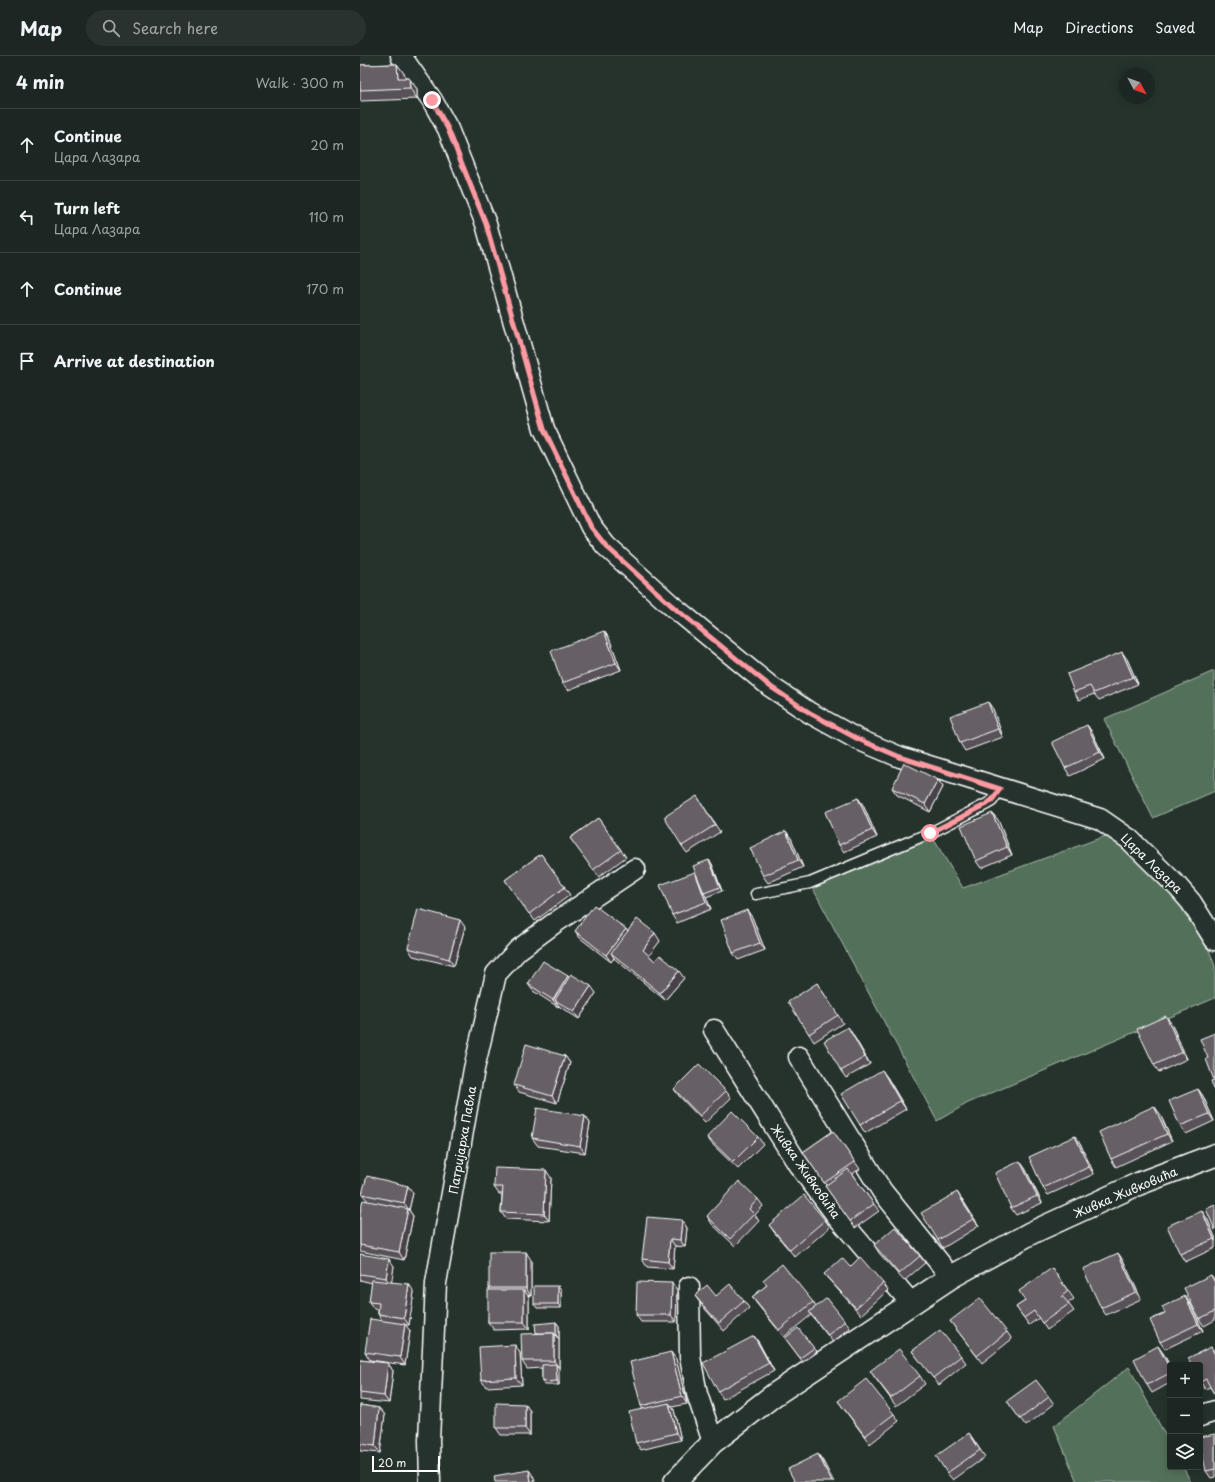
<!DOCTYPE html>
<html lang="en">
<head>
<meta charset="utf-8">
<style>
	:root { --surface:#1c2622; --page:#29322f; --text:#f1f3f6; --muted:#a0a5a5; --line:#3a4340 }
	body { margin:0; font-family:"Playpen Sans",sans-serif; background:var(--page); color:var(--text) }
	.controls { position:absolute; right:12px; bottom:12px; display:grid; overflow:hidden; border-radius:4px; box-shadow:0 2px 10px #0003 }
	.controls button { width:36px; height:36px; display:grid; place-items:center; padding:0; border:0; border-bottom:1px solid var(--line); background:var(--surface); color:var(--text); font:20px sans-serif }
	.compass { position:absolute; left:759px; top:12px; width:36px; height:36px; border-radius:50%; background:var(--surface); box-shadow:0 2px 10px #0003; rotate:131deg }
	.scale { position:absolute; left:12px; bottom:10px; width:68px; box-sizing:border-box; padding-left:4px; border:2px solid #fff; border-top:0; font-size:11px; line-height:14px; white-space:nowrap; color:#fff; -webkit-text-stroke:3px #26332d; paint-order:stroke }
	.stop { position:absolute; width:12px; height:12px; margin:-9px; border:3px solid #ff9aa2; border-radius:50%; background:#fff }
	.stop.end { background:#ff9aa2; border-color:#fff; box-shadow:0 1px 4px #0008 }
	.list { margin:0; padding:0; list-style:none }
	h2 { display:flex; justify-content:space-between; align-items:center; height:52px; margin:0; padding:0 16px; font-size:17px }
	h2 small { font-size:13px; font-weight:400; color:var(--muted) }
	.list li { display:grid; grid-template-columns:26px 1fr auto; gap:12px; align-items:center; box-sizing:border-box; height:72px; padding:0 16px; border-top:1px solid var(--line) }
	.list b { display:block; font-size:15px; white-space:nowrap }
	.list p { margin:0; font-size:13px; white-space:nowrap; color:var(--muted) }
	.list em { font-size:13px; font-style:normal; color:var(--muted) }
	.icon { flex:none; width:22px; height:22px; fill:none; stroke:currentColor; stroke-width:2; stroke-linecap:round; stroke-linejoin:round }
	.map { position:relative; flex:none; width:855px; height:1426px; overflow:hidden }
	header { display:flex; align-items:center; gap:24px; box-sizing:border-box; height:56px; padding:0 20px; background:var(--surface); border-bottom:1px solid var(--line) }
	header strong { font-size:19px }
	nav { display:flex; gap:22px; margin-inline-start:auto; font-size:14px }
	.search { width:280px; height:36px; background:var(--page); display:flex; align-items:center; gap:10px; box-sizing:border-box; padding:0 14px; border-radius:22px; color:var(--muted); font-size:15px }
	main { display:flex }
	aside { flex:1; background:var(--surface) }
	.map>svg:first-child { display:block }
	.green { fill:#52715a; stroke:#a8b8ac }
	.lines { fill:none; stroke-linecap:round; stroke-linejoin:round }
	.service-casing { stroke:#fff; stroke-width:13 }
	.minor-casing { stroke:#fff; stroke-width:23 }
	.tertiary-casing { stroke:#fff; stroke-width:25 }
	.service { stroke:#26332d; stroke-width:10 }
	.minor { stroke:#26332d; stroke-width:20 }
	.tertiary { stroke:#26332d; stroke-width:22 }
	.wall { fill:#585158; stroke:#fff }
	.shaded-wall { fill:#474247; stroke:#fff }
	.building { fill:#665e66; stroke:#fff }
	.route { stroke:#ff9aa2; stroke-width:5 }
	.labels { text-anchor:middle; dominant-baseline:central; stroke-width:3; stroke-linejoin:round; paint-order:stroke }
	.street-label { font-size:12px; fill:#fff; stroke:#26332d }
</style>
</head>
<body>
<header>
<strong>Map</strong>
<div class="search"><svg class="icon" aria-label="search" viewBox="0 0 24 24"><circle cx="10" cy="10" r="6"/><path d="M15 15l6 6"/></svg>Search here</div>
<nav><a>Map</a><a>Directions</a><a>Saved</a></nav>
</header>
<main>
<aside>
<h2>4 min<small>Walk · 300 m</small></h2>
<ul class="list">
<li><svg class="icon" aria-label="ahead" viewBox="0 0 24 24"><path d="M12 20V5M6 11l6-6 6 6"/></svg><div><b>Continue</b><p>Цара Лазара</p></div><em>20 m</em></li>
<li><svg class="icon" aria-label="left" viewBox="0 0 24 24"><path d="M17 20v-9H6M10 6l-5 5 5 5"/></svg><div><b>Turn left</b><p>Цара Лазара</p></div><em>110 m</em></li>
<li><svg class="icon" aria-label="ahead" viewBox="0 0 24 24"><path d="M12 20V5M6 11l6-6 6 6"/></svg><div><b>Continue</b></div><em>170 m</em></li>
<li><svg class="icon" aria-label="arrive" viewBox="0 0 24 24"><path d="M6 21V4h12l-3 4 3 4H6"/></svg><div><b>Arrive at destination</b></div></li>
</ul>
</aside>
<div class="map">
<svg width="855" height="1426" viewBox="0 0 855 1426">
	<rect width="100%" height="100%" fill="#26332d"/>
	<filter id="ink" filterUnits="userSpaceOnUse"><feTurbulence type="fractalNoise" baseFrequency=".025" numOctaves="2"/><feDisplacementMap in="SourceGraphic" scale="8" xChannelSelector="R" yChannelSelector="G"/><feConvolveMatrix kernelMatrix="1 2 1 2 8 2 1 2 1" color-interpolation-filters="sRGB"/></filter>
	<g filter="url(#ink)">
		<g class="green">
			<polygon points="854,615 855,735 793,762 744,663"/>
			<polygon points="759,775 831,846 855,910 855,942 608,1047 577,1065 450,827 570,777 603,832"/>
			<polygon points="769,1311 810,1388 810,1411 823,1411 831,1426 717,1426 694,1370"/>
		</g>
		<g class="lines">
			<g class="service-casing">
				<polyline id="service" points="396,838 450,827 570,777 627,748 632,745 640,733"/>
			</g>
			<g class="minor-casing">
				<g id="minor">
					<polyline points="41,0 72,44 88,73 126,168 184,373 231,471 246,490 311,549 411,631 450,657 497,683 540,701 740,763 769,783 818,831 831,846 855,884"/>
					<polyline points="354,974 438,1108 477,1160 551,1247"/>
					<polyline points="439,1001 522,1135 591,1221"/>
					<polyline points="329,1231 330,1301 337,1338 353,1386"/>
					<polyline points="840,1360 855,1355"/>
					<polyline points="70,1426 69,1384 76,1227 114,1013 136,918 158,894 193,868 275,813"/>
				</g>
			</g>
			<g class="tertiary-casing">
				<polyline id="tertiary" points="315,1426 353,1386 414,1339 591,1221 671,1177 778,1128 855,1099"/>
			</g>
			<use href="#service" class="service"/>
			<use href="#minor" class="minor"/>
			<use href="#tertiary" class="tertiary"/>
		</g>
		<g class="wall">
			<polygon points="37,8 45,19 45,22 49,22 57,33 57,43 0,45 0,9"/>
			<polygon points="244,575 249,582 261,614 208,634 202,627"/>
			<polygon points="767,603 778,628 739,644 734,638 719,644 714,636"/>
			<polygon points="633,653 643,681 605,695 600,687"/>
			<polygon points="727,669 732,676 745,703 710,720 705,712"/>
			<polygon points="578,724 583,731 570,756 537,739 532,732"/>
			<polygon points="337,740 360,776 327,797 322,790"/>
			<polygon points="498,742 503,749 517,781 484,796 479,789"/>
			<polygon points="632,757 638,764 652,799 621,812 616,805"/>
			<polygon points="238,762 266,801 239,821 210,782"/>
			<polygon points="431,782 443,811 408,827 403,820"/>
			<polygon points="181,798 210,839 175,865 145,824"/>
			<polygon points="349,804 352,808 362,835 346,841 351,853 317,867 312,859 337,819"/>
			<polygon points="392,861 405,894 378,904 373,897"/>
			<polygon points="105,871 94,910 53,900 48,892"/>
			<polygon points="215,875 267,875 300,885 289,899 295,905 324,922 305,944 256,904 254,902 251,906 220,882"/>
			<polygon points="208,920 209,921 236,937 219,963 200,951 199,950 198,951 173,935 168,928"/>
			<polygon points="457,927 483,967 454,986 449,978"/>
			<polygon points="811,967 827,1003 799,1016 794,1009"/>
			<polygon points="488,971 493,979 510,1008 486,1022 481,1015"/>
			<polygon points="205,1000 210,1007 197,1047 159,1036 154,1029"/>
			<polygon points="527,1021 546,1053 505,1077 500,1069"/>
			<polygon points="314,1033 366,1035 371,1042 345,1067 319,1040"/>
			<polygon points="838,1033 843,1040 854,1065 826,1078 820,1070"/>
			<polygon points="794,1050 800,1058 812,1085 756,1111 751,1103"/>
			<polygon points="225,1060 230,1067 225,1097 178,1090 172,1082"/>
			<polygon points="473,1075 500,1113 492,1118 519,1155 495,1172 465,1130 466,1129 443,1096"/>
			<polygon points="347,1081 398,1081 403,1088 378,1113 352,1088"/>
			<polygon points="720,1087 734,1118 688,1139 683,1132"/>
			<polygon points="665,1112 682,1147 656,1159 651,1152"/>
			<polygon points="191,1122 189,1165 146,1163 141,1156 142,1138 139,1138 134,1131"/>
			<polygon points="48,1130 53,1137 49,1154 53,1160 44,1204 0,1195 0,1157 8,1145 2,1138"/>
			<polygon points="398,1143 403,1150 395,1159 399,1165 375,1190 352,1168 347,1160"/>
			<polygon points="602,1143 619,1170 583,1192 578,1184"/>
			<polygon points="847,1162 855,1181 855,1192 825,1206 820,1198"/>
			<polygon points="322,1164 327,1172 325,1191 315,1190 313,1213 287,1211 282,1203"/>
			<polygon points="465,1164 470,1171 435,1201 414,1176 409,1169"/>
			<polygon points="514,1189 560,1200 565,1207 544,1225 519,1197"/>
			<polygon points="0,1198 34,1210 31,1226 54,1236 49,1269 45,1269 50,1275 45,1309 10,1304 5,1296 22,1264 18,1258 18,1254 14,1253 9,1246 12,1227 0,1224"/>
			<polygon points="171,1204 171,1240 168,1239 169,1241 169,1273 134,1274 128,1266 130,1234 129,1232"/>
			<polygon points="763,1204 781,1243 746,1259 741,1252"/>
			<polygon points="490,1211 523,1227 528,1234 501,1259 470,1225 464,1218"/>
			<polygon points="692,1212 714,1243 708,1247 714,1255 687,1274 679,1262 669,1269 656,1251 665,1245"/>
			<polygon points="851,1219 855,1224 855,1264 844,1270 839,1263"/>
			<polygon points="403,1224 453,1246 456,1251 485,1265 490,1272 473,1286 451,1259 424,1281 397,1248 392,1241 407,1229"/>
			<polygon points="312,1227 317,1234 316,1266 281,1266 276,1259"/>
			<polygon points="201,1233 201,1252 177,1252 174,1248"/>
			<polygon points="335,1240 356,1240 384,1245 389,1252 364,1275 340,1247"/>
			<polygon points="830,1247 843,1275 805,1293 800,1286"/>
			<polygon points="590,1265 647,1276 652,1283 622,1307"/>
			<polygon points="196,1266 199,1270 199,1283 198,1283 199,1284 199,1312 198,1312 199,1329 185,1329 182,1326 182,1312 167,1313 162,1305 176,1277"/>
			<polygon points="394,1280 399,1287 414,1315 363,1343 358,1335"/>
			<polygon points="425,1282 454,1292 457,1295 443,1306"/>
			<polygon points="155,1289 160,1297 162,1329 126,1331 121,1324"/>
			<polygon points="851,1291 855,1296 855,1339 850,1331 845,1333 840,1325"/>
			<polygon points="552,1295 601,1300 606,1307 579,1329"/>
			<polygon points="803,1297 810,1310 810,1327 792,1337 787,1329"/>
			<polygon points="316,1303 327,1348 312,1351 314,1354 321,1384 281,1394 276,1387 283,1353 281,1350"/>
			<polygon points="0,1304 28,1307 33,1315 29,1347 0,1344"/>
			<polygon points="510,1315 560,1320 565,1328 536,1350"/>
			<polygon points="689,1341 694,1348 666,1370 647,1345"/>
			<polygon points="478,1345 534,1358 539,1365 510,1388"/>
			<polygon points="165,1348 170,1355 170,1379 141,1379 136,1372"/>
			<polygon points="0,1349 19,1352 25,1359 20,1397 0,1395"/>
			<polygon points="609,1377 625,1401 593,1424 587,1417"/>
			<polygon points="855,1378 855,1421 851,1422 846,1415"/>
		</g>
		<g class="shaded-wall">
			<polygon points="37,8 45,19 45,32 38,22"/>
			<polygon points="49,22 57,33 57,43 50,32"/>
			<polygon points="244,575 249,582 261,614 256,607"/>
			<polygon points="762,596 767,603 778,628 773,621"/>
			<polygon points="628,646 633,653 643,681 638,673"/>
			<polygon points="727,669 732,676 745,703 740,696"/>
			<polygon points="578,724 583,731 570,756 565,748"/>
			<polygon points="498,742 503,749 517,781 512,774"/>
			<polygon points="632,757 638,764 652,799 647,791"/>
			<polygon points="426,775 431,782 443,811 438,804"/>
			<polygon points="349,804 352,808 362,835 360,831"/>
			<polygon points="335,816 340,823 344,837 346,841 351,853 346,846"/>
			<polygon points="387,854 392,861 405,894 400,887"/>
			<polygon points="100,864 105,871 94,910 89,903"/>
			<polygon points="266,873 271,880 251,897 254,902 251,906 246,899"/>
			<polygon points="295,877 300,885 288,901 283,894"/>
			<polygon points="319,915 324,922 305,944 300,937"/>
			<polygon points="208,920 213,927 195,944 199,950 198,951 193,944"/>
			<polygon points="231,930 236,937 219,963 214,956"/>
			<polygon points="806,960 811,967 827,1003 822,996"/>
			<polygon points="488,971 493,979 510,1008 505,1001"/>
			<polygon points="205,1000 210,1007 197,1047 192,1040"/>
			<polygon points="522,1014 527,1021 546,1053 540,1045"/>
			<polygon points="838,1033 843,1040 854,1065 849,1058"/>
			<polygon points="794,1050 800,1058 812,1085 807,1078"/>
			<polygon points="225,1060 230,1067 225,1097 220,1090"/>
			<polygon points="715,1080 720,1087 734,1118 729,1111"/>
			<polygon points="660,1105 665,1112 682,1147 677,1140"/>
			<polygon points="186,1114 191,1122 189,1165 184,1158"/>
			<polygon points="48,1130 53,1137 49,1154 44,1147"/>
			<polygon points="597,1136 602,1143 619,1170 613,1163"/>
			<polygon points="48,1153 53,1160 44,1204 39,1196"/>
			<polygon points="842,1155 847,1162 855,1181 855,1185"/>
			<polygon points="322,1164 327,1172 325,1191 320,1184"/>
			<polygon points="310,1183 315,1190 313,1213 308,1206"/>
			<polygon points="166,1196 171,1204 171,1240 166,1232"/>
			<polygon points="758,1197 763,1204 781,1243 776,1236"/>
			<polygon points="29,1203 34,1210 31,1230 26,1222"/>
			<polygon points="312,1227 317,1234 316,1266 311,1259"/>
			<polygon points="49,1228 54,1236 49,1269 44,1262"/>
			<polygon points="198,1230 201,1233 201,1252 198,1248"/>
			<polygon points="164,1234 169,1241 169,1273 164,1266"/>
			<polygon points="825,1240 830,1247 843,1275 838,1268"/>
			<polygon points="196,1266 199,1270 199,1283 196,1279"/>
			<polygon points="45,1268 50,1275 45,1309 40,1301"/>
			<polygon points="194,1277 199,1284 199,1312 194,1305"/>
			<polygon points="394,1280 399,1287 414,1315 409,1307"/>
			<polygon points="155,1289 160,1297 162,1329 156,1322"/>
			<polygon points="798,1290 803,1297 810,1310 810,1313"/>
			<polygon points="311,1296 316,1303 327,1348 322,1340"/>
			<polygon points="28,1307 33,1315 29,1347 24,1340"/>
			<polygon points="196,1308 199,1312 199,1329 197,1325"/>
			<polygon points="309,1347 314,1354 321,1384 316,1377"/>
			<polygon points="165,1348 170,1355 170,1379 165,1372"/>
			<polygon points="19,1352 25,1359 20,1397 15,1390"/>
			<polygon points="458,1398 463,1405 474,1426 472,1426"/>
			<polygon points="169,1414 174,1421 175,1426 171,1426"/>
		</g>
		<g class="building">
			<polygon points="37,8 38,22 49,22 50,32 0,34 0,9"/>
			<polygon points="244,575 256,607 202,627 191,595"/>
			<polygon points="762,596 773,621 734,637 730,630 714,636 707,618"/>
			<polygon points="628,646 638,673 600,687 590,660"/>
			<polygon points="727,669 740,696 705,712 692,686"/>
			<polygon points="544,707 578,724 565,748 532,732"/>
			<polygon points="337,740 355,769 322,790 304,761"/>
			<polygon points="498,742 512,774 479,789 465,756"/>
			<polygon points="632,757 647,791 616,805 601,770"/>
			<polygon points="238,762 261,794 233,814 210,782"/>
			<polygon points="426,775 438,804 403,820 390,792"/>
			<polygon points="181,798 205,831 169,858 145,824"/>
			<polygon points="349,804 360,831 344,837 333,810"/>
			<polygon points="335,816 346,846 312,859 300,829"/>
			<polygon points="234,849 266,873 246,899 215,875"/>
			<polygon points="58,853 100,864 89,903 48,892"/>
			<polygon points="387,854 400,887 373,897 361,864"/>
			<polygon points="277,863 295,877 283,894 295,905 300,899 319,915 300,937 251,897"/>
			<polygon points="183,905 208,920 193,944 168,928"/>
			<polygon points="211,918 231,930 214,956 195,944"/>
			<polygon points="457,927 478,959 449,978 428,946"/>
			<polygon points="806,960 822,996 794,1009 777,973"/>
			<polygon points="488,971 505,1001 481,1015 464,985"/>
			<polygon points="855,977 855,1036 851,1025 854,1024 846,1003 848,1002 840,983"/>
			<polygon points="166,988 205,1000 192,1040 154,1029"/>
			<polygon points="339,1008 366,1035 340,1060 314,1033"/>
			<polygon points="522,1014 540,1045 500,1069 481,1038"/>
			<polygon points="838,1033 849,1058 820,1070 809,1045"/>
			<polygon points="794,1050 807,1078 751,1103 739,1076"/>
			<polygon points="177,1052 225,1060 220,1090 172,1082"/>
			<polygon points="372,1055 398,1081 373,1106 347,1081"/>
			<polygon points="473,1075 495,1106 464,1127 443,1096"/>
			<polygon points="715,1080 729,1111 683,1132 669,1101"/>
			<polygon points="660,1105 677,1140 651,1152 635,1117"/>
			<polygon points="135,1112 186,1114 184,1158 141,1156 143,1131 134,1131"/>
			<polygon points="488,1113 514,1148 490,1165 465,1130"/>
			<polygon points="7,1120 48,1130 44,1147 2,1138"/>
			<polygon points="379,1125 398,1143 389,1153 394,1158 370,1183 347,1160"/>
			<polygon points="597,1136 613,1163 578,1184 561,1157"/>
			<polygon points="444,1139 465,1164 430,1194 409,1169"/>
			<polygon points="3,1144 48,1153 39,1196 0,1189 0,1157"/>
			<polygon points="855,1149 855,1174 846,1153"/>
			<polygon points="842,1155 854,1183 820,1198 807,1170"/>
			<polygon points="287,1161 322,1164 320,1184 310,1183 308,1206 282,1203"/>
			<polygon points="535,1171 560,1200 539,1218 514,1189"/>
			<rect x="129" y="1196" width="37" height="36"/>
			<polygon points="758,1197 776,1236 741,1252 723,1213"/>
			<polygon points="0,1198 29,1203 26,1222 0,1218"/>
			<polygon points="500,1201 523,1227 496,1252 464,1218 482,1202 490,1211"/>
			<polygon points="422,1208 453,1246 419,1274 392,1241 407,1229 403,1224"/>
			<polygon points="692,1212 708,1235 702,1240 709,1248 682,1267 674,1255 664,1262 656,1251 665,1245 659,1235"/>
			<polygon points="851,1219 855,1227 855,1255 839,1263 824,1232"/>
			<polygon points="12,1224 49,1228 44,1262 18,1258 19,1247 9,1246"/>
			<polygon points="277,1226 312,1227 311,1259 276,1259"/>
			<polygon points="370,1228 384,1245 359,1267 335,1240 347,1229 356,1240"/>
			<rect x="174" y="1230" width="24" height="18"/>
			<rect x="128" y="1234" width="36" height="32"/>
			<polygon points="825,1240 838,1268 800,1286 790,1264 805,1257 802,1251"/>
			<polygon points="467,1242 485,1265 468,1279 449,1256"/>
			<polygon points="620,1242 647,1276 617,1300 590,1265"/>
			<polygon points="10,1263 45,1268 40,1301 5,1296"/>
			<polygon points="196,1266 196,1279 195,1279 194,1277 176,1277 175,1268"/>
			<polygon points="438,1272 454,1292 440,1302 425,1282"/>
			<polygon points="580,1274 601,1300 573,1322 552,1295"/>
			<polygon points="194,1277 194,1305 162,1305 161,1278"/>
			<polygon points="394,1280 409,1307 358,1335 343,1307"/>
			<polygon points="155,1289 156,1322 121,1324 119,1291"/>
			<polygon points="798,1290 810,1313 810,1317 787,1329 774,1303"/>
			<polygon points="851,1291 854,1297 855,1296 855,1338 854,1338 846,1323 840,1326 840,1309 832,1309 828,1302"/>
			<polygon points="539,1293 560,1320 531,1342 510,1315"/>
			<polygon points="311,1296 322,1340 281,1350 270,1306"/>
			<polygon points="0,1304 28,1307 24,1340 0,1337"/>
			<polygon points="196,1308 197,1325 182,1326 182,1309"/>
			<polygon points="506,1323 534,1358 505,1380 478,1345"/>
			<polygon points="676,1324 689,1341 660,1363 647,1345"/>
			<polygon points="136,1347 165,1348 165,1372 136,1372"/>
			<polygon points="309,1347 316,1377 276,1387 269,1356"/>
			<polygon points="0,1349 19,1352 15,1390 0,1388"/>
			<polygon points="609,1377 620,1394 587,1417 576,1400"/>
			<polygon points="855,1378 855,1413 846,1415 840,1388 840,1381"/>
			<polygon points="458,1398 472,1426 435,1426 428,1413"/>
			<polygon points="169,1414 171,1426 135,1426 134,1420"/>
		</g>
	</g>
	<g class="lines" filter="url(#ink)">
		<polyline class="route" points="72,44 88,73 126,168 184,373 231,471 246,490 311,549 411,631 450,657 498,683 540,701 640,733 632,744 627,748 570,777"/>
	</g>
	<g class="labels">
		<g class="street-label">
			<text transform="translate(792 807) rotate(44)">Цара Лазара</text>
			<text transform="translate(102 1084) rotate(-80)">Патријарха Павла</text>
			<text transform="translate(446 1115) rotate(55)">Живка Живковића</text>
			<text transform="translate(765 1136) rotate(-23)">Живка Живковића</text>
		</g>
	</g>
</svg>
<div class="controls">
<button>+</button>
<button>−</button>
<button><svg class="icon" aria-label="layers" viewBox="0 0 24 24"><path d="M12 4l9 5-9 5-9-5zM3 14l9 5 9-5"/></svg></button>
</div>
<svg class="compass" viewBox="-18 -18 36 36"><path d="M0-13l5 13h-10z" fill="#e53935"/><path d="M0 13l5-13h-10z" fill="#a0a5a5"/></svg>
<div class="scale">20 m</div>
<div class="stop" style="left:570px;top:777px"></div>
<div class="stop end" style="left:72px;top:44px"></div>
</div>
</main>
</body>
</html>
